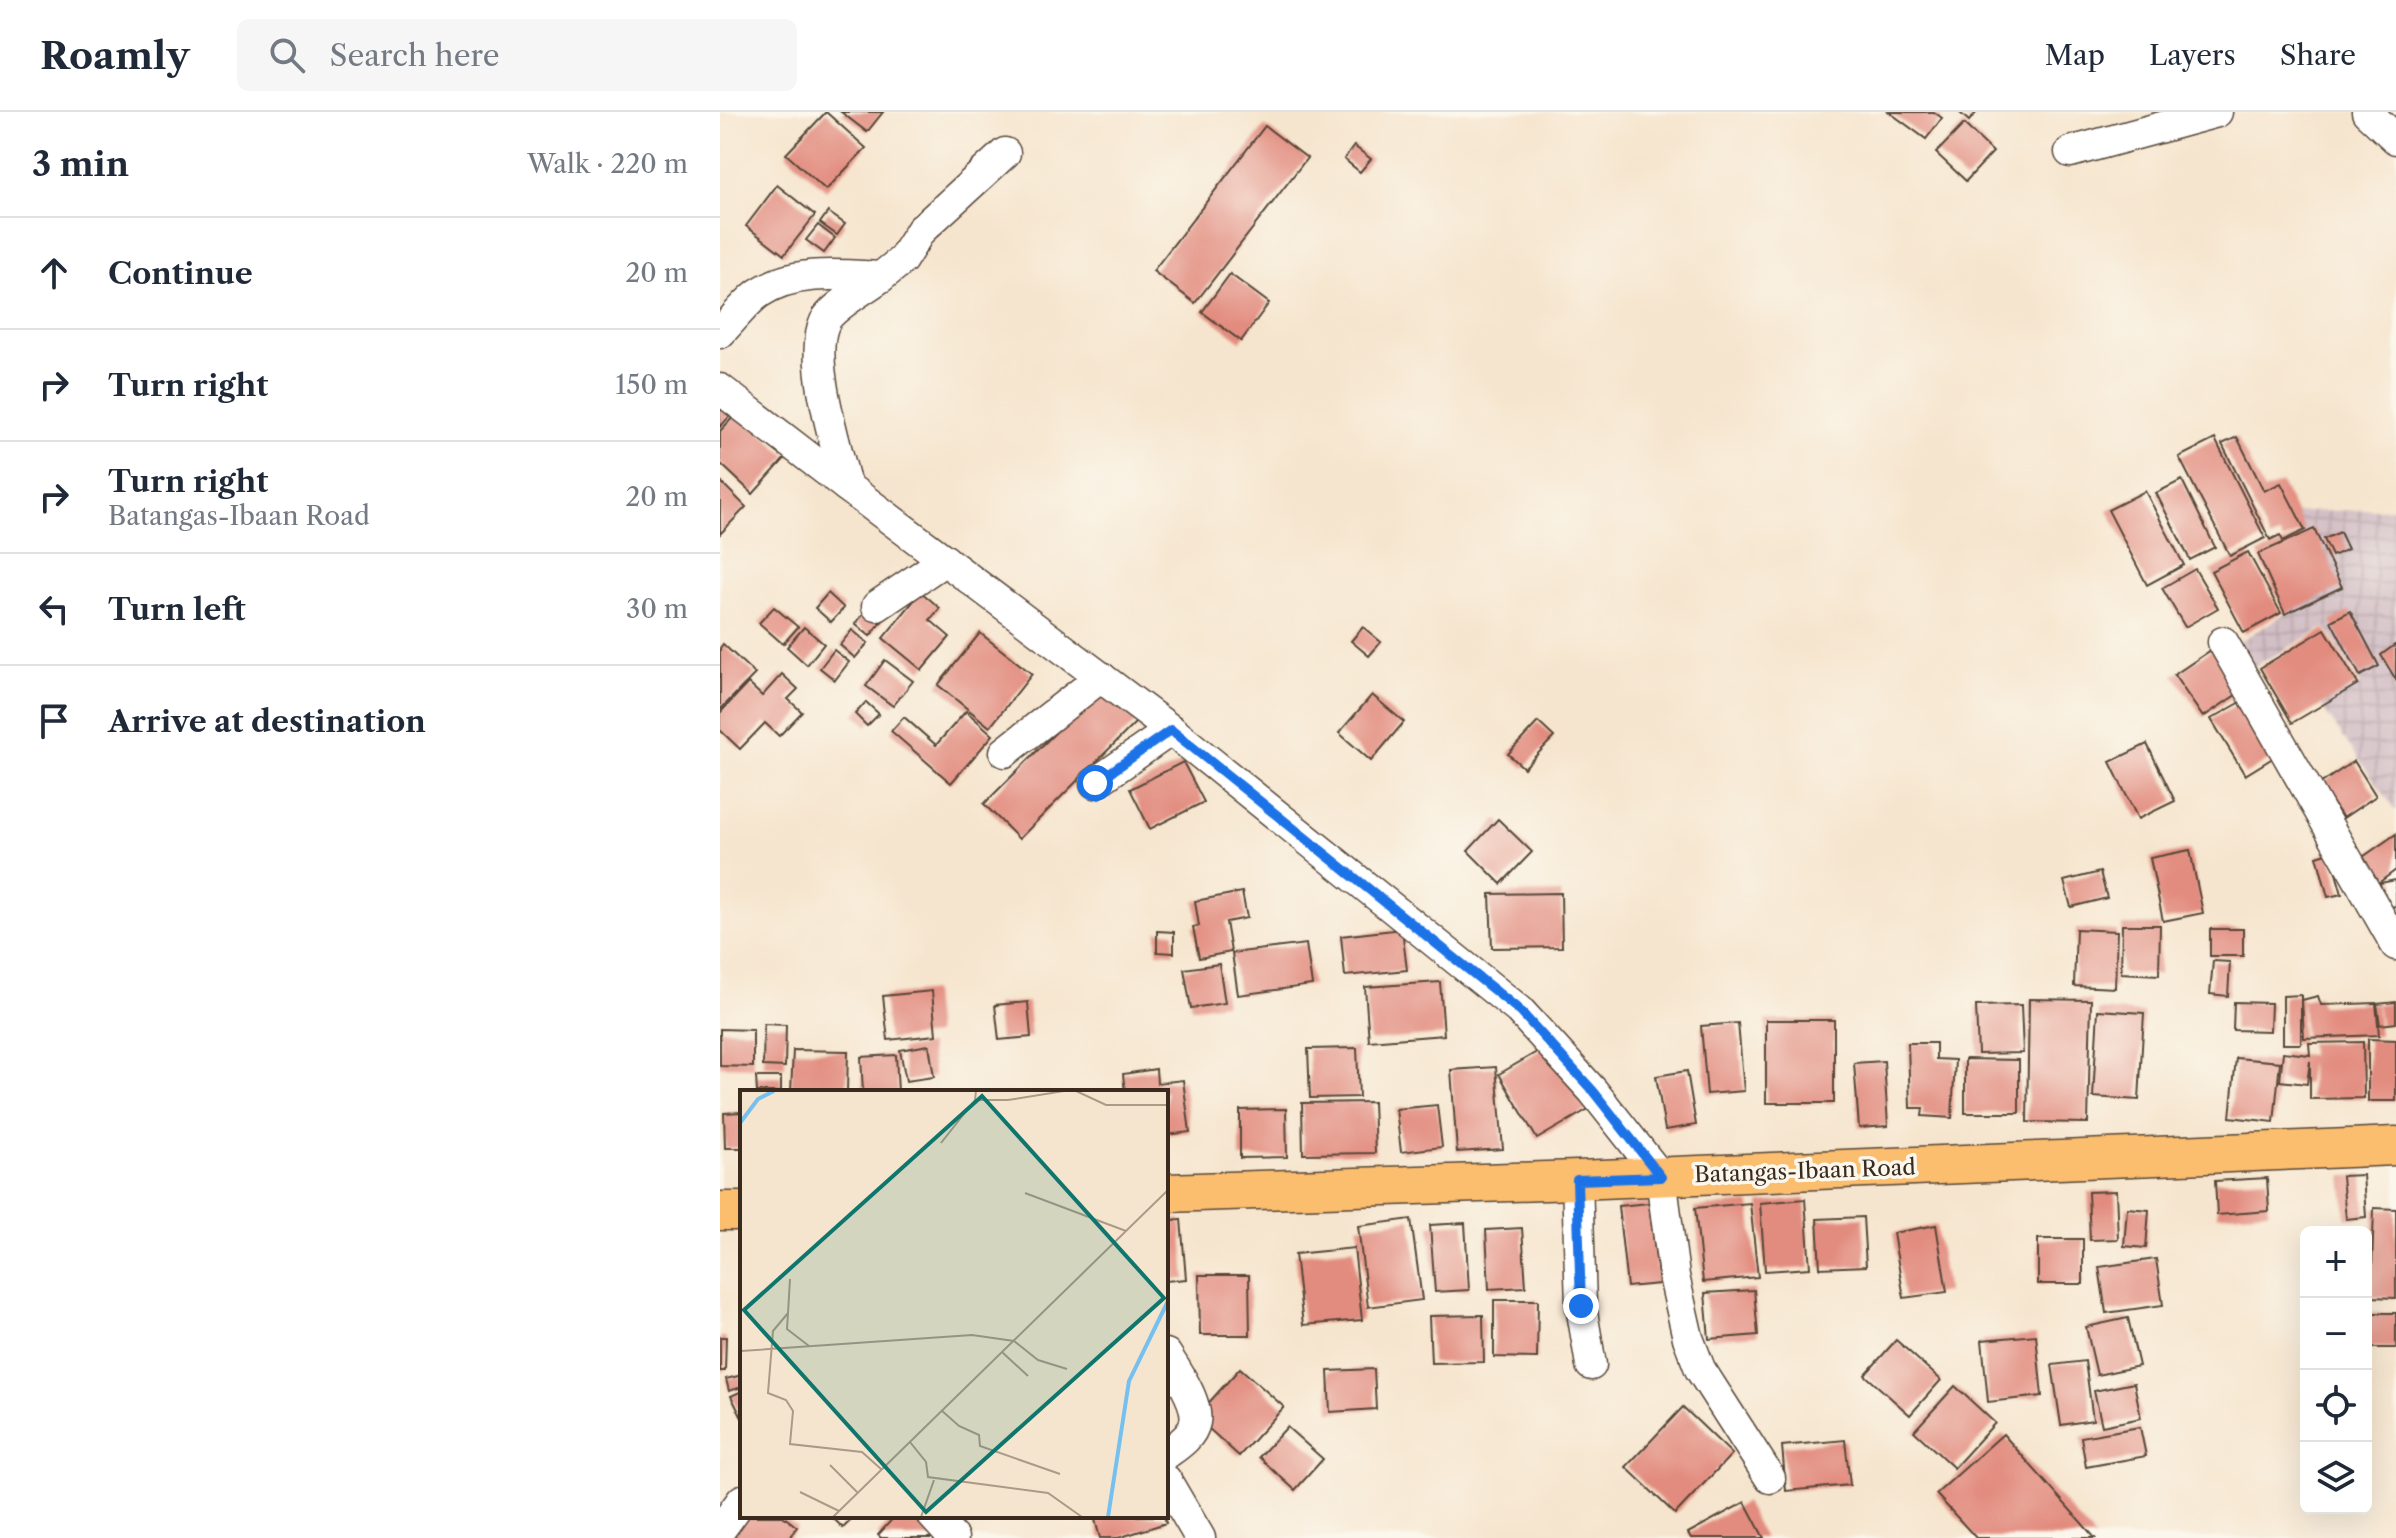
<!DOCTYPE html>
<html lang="en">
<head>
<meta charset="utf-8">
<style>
	:root { --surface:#fff; --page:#f6f6f7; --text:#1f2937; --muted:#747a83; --line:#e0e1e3 }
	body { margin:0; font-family:"Libre Caslon Text",serif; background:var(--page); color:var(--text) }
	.controls { position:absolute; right:24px; bottom:24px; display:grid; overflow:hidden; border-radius:12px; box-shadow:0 8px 32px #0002 }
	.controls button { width:72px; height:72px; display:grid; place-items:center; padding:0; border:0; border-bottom:2px solid var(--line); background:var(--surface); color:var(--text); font:40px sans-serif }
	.stop { position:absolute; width:24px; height:24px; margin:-18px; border:6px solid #1a73e8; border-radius:50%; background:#fff }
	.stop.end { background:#1a73e8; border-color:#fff; box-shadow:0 2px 8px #0008 }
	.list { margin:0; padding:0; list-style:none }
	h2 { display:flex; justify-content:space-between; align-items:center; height:104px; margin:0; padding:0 32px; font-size:34px }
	h2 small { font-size:26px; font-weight:400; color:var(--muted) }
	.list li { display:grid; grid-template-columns:52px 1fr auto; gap:24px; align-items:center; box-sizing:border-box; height:112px; padding:0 32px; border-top:2px solid var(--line) }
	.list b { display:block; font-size:30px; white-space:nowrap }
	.list p { margin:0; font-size:26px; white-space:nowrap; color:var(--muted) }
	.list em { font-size:26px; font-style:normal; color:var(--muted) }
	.icon { flex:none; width:44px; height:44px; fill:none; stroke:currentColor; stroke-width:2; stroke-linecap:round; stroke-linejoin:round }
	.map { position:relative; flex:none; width:1676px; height:1426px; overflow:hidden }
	header { display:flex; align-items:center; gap:48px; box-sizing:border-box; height:112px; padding:0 40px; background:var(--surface); border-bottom:2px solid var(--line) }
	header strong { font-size:38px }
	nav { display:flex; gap:44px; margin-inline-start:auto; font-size:28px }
	.search { width:560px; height:72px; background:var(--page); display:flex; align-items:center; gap:20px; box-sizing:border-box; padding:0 28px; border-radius:12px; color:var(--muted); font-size:30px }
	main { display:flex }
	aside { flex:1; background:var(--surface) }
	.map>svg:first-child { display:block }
	.industrial { fill:url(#industrial-grid) }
	.building { fill:#e28c7f }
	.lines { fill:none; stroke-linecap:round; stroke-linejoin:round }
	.minor-casing { stroke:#574638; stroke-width:33 }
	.major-casing { stroke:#574638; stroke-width:41 }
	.minor { stroke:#fff; stroke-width:30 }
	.major { stroke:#fbbd6e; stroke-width:38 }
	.route { stroke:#1a73e8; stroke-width:10 }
	.labels { text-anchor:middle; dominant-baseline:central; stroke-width:7; stroke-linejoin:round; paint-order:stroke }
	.street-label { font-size:22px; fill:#3b2a1e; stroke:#fbf7ec }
	.inset-river { fill:none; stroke:#76c0ef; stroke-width:4 }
	.inset-road { fill:none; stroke:#ab9a88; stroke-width:2 }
	.view { fill:#0f766e; fill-opacity:0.15; stroke:#0f766e; stroke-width:4 }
	.inset-edge { fill:none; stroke:#3b2a1e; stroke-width:4 }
</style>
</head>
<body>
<header>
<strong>Roamly</strong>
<div class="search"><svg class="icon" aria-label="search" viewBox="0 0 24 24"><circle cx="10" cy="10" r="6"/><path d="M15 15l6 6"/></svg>Search here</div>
<nav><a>Map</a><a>Layers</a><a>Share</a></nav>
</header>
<main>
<aside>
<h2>3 min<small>Walk · 220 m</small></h2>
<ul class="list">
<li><svg class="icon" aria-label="ahead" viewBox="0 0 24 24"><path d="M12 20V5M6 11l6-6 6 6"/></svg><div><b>Continue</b></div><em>20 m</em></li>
<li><svg class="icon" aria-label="right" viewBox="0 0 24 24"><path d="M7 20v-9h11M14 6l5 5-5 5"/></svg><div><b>Turn right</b></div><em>150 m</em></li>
<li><svg class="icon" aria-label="right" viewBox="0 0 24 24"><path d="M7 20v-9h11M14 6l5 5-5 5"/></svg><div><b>Turn right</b><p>Batangas-Ibaan Road</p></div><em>20 m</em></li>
<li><svg class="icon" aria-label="left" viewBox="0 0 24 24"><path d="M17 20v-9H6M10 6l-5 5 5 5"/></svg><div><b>Turn left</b></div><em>30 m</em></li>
<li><svg class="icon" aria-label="arrive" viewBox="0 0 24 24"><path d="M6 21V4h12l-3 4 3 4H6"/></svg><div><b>Arrive at destination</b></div></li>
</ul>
</aside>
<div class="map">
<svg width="1676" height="1426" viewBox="0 0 1676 1426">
	<defs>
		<pattern id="industrial-grid" width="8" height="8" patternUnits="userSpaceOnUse" patternTransform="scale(2)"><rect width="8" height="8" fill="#d2bec5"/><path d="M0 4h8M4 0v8" fill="none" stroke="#b5a3a9"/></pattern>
	</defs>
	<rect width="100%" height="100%" fill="#fbf7ec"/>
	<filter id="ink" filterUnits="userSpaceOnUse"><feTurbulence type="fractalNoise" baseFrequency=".0125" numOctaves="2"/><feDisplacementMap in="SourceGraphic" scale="16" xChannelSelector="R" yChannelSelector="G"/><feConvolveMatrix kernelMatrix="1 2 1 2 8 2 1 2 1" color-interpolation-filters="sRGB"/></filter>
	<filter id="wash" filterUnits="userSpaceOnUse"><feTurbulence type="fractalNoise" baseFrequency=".006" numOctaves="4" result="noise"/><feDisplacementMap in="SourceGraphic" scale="32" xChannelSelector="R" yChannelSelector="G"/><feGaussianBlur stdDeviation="1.8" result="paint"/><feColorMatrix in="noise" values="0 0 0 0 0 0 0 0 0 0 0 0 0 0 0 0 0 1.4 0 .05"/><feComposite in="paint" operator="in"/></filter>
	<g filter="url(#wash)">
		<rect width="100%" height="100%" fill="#f6e5ce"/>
		<polygon class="industrial" points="1676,396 1676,699 1601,594 1641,572 1606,515 1529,557 1515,532 1610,475 1568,401"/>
		<g id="blocks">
			<g class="building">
				<polygon points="106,0 146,36 106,78 66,42"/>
				<polygon points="121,0 163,0 147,20"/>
				<polygon points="1169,0 1214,0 1222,6 1206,27"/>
				<polygon points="1239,0 1257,0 1249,9"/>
				<polygon points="1244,12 1273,40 1246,69 1216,41"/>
				<polygon points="545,14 587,46 475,191 433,159"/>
				<polygon points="634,34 651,47 640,60 624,47"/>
				<polygon points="57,73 95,103 64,143 26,114"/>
				<polygon points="108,100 125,112 117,123 100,111"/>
				<polygon points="98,113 115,126 104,141 86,128"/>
				<polygon points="510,162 549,191 521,229 482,200"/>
				<polygon points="0,295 10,304 0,315"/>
				<polygon points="19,299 67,344 33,382 0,351 0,319"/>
				<polygon points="1517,325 1544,379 1561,371 1585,418 1563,429 1560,423 1550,428 1502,332"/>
				<polygon points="1495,327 1545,426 1510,444 1459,345"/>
				<polygon points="1462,368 1495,435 1470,448 1436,381"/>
				<polygon points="0,369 26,395 0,422"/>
				<polygon points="1425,379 1464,453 1427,473 1388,398"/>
				<polygon points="1594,417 1622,475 1565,502 1538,442"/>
				<polygon points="1620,420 1628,437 1612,444 1604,427"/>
				<polygon points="1528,440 1561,501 1524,521 1491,459"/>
				<polygon points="1475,457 1498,496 1465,515 1442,476"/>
				<polygon points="201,480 220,496 210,508 230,525 202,558 163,526"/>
				<polygon points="108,481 124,496 111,510 95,496"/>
				<polygon points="54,495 78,515 63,532 39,511"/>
				<polygon points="150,495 164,507 150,524 135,512"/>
				<polygon points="1630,499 1659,554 1640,564 1611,509"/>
				<polygon points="84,515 104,532 87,553 67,535"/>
				<polygon points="643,515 661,530 649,544 631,529"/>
				<polygon points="1605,517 1638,572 1572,611 1540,556"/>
				<polygon points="132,518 148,531 135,546 120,533"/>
				<polygon points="260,521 312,562 270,615 218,573"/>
				<polygon points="3,532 35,562 0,598 0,536"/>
				<polygon points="1500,532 1529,574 1483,605 1454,563"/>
				<polygon points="1676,532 1676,568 1661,543"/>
				<polygon points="114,538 129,550 115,568 100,556"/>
				<polygon points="165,548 193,569 173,594 146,574"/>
				<polygon points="62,562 78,577 68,587 82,600 59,624 45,611 20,637 0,618 0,601 28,571 42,584"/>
				<polygon points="382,574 417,609 299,727 264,692"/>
				<polygon points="652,583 684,610 651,649 619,621"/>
				<polygon points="1523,589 1556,644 1525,663 1491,607"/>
				<polygon points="146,590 159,602 147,614 135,602"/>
				<polygon points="246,599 273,623 231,671 171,619 184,605 216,633"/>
				<polygon points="818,610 834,625 804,656 788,642"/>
				<polygon points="1427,632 1455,689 1418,707 1390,650"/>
				<polygon points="1634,649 1656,684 1623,706 1600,672"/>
				<polygon points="463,650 484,690 430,717 410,677"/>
				<polygon points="778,707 812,740 781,772 748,739"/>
				<polygon points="1676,722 1676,758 1654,774 1637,749"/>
				<polygon points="1470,738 1483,801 1443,809 1430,746"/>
				<polygon points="1610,740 1622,782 1608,785 1597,744"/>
				<polygon points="1380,760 1387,786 1351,795 1344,769"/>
				<polygon points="1676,768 1676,794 1665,796 1660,771"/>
				<polygon points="522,780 527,806 506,810 511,840 479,846 473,815 479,814 475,789"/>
				<polygon points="841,781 842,835 772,836 770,782"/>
				<polygon points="1402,813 1440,813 1439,863 1401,861"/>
				<polygon points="682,817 687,858 625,864 621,824"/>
				<polygon points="1356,817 1397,819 1395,876 1354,874"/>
				<rect x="1490" y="817" width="33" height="27"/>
				<polygon points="437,819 454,820 454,841 437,840"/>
				<polygon points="586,832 592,873 518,883 512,841"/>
				<polygon points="1493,849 1510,850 1508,884 1490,882"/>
				<polygon points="499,852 505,891 471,896 464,857"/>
				<polygon points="720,870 724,923 649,929 645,875"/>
				<polygon points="212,879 216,923 168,928 163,884"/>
				<polygon points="1581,883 1581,932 1563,932 1563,884"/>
				<polygon points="1598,884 1601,893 1656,891 1659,923 1584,926 1582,888"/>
				<polygon points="1309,887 1371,888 1368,1011 1307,1010"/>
				<polygon points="308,890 311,925 279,928 275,893"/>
				<polygon points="1514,890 1551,891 1550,919 1513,918"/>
				<polygon points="1676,890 1676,911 1660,913 1657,892"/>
				<polygon points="1301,893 1303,941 1258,942 1256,894"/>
				<polygon points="1378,898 1424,901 1419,988 1373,985"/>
				<rect x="1046" y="908" width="68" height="83"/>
				<polygon points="1018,911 1024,979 987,982 981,914"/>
				<polygon points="44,912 66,913 65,955 43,954"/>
				<polygon points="0,917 33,918 33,955 0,954"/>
				<polygon points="1648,927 1676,928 1676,989 1648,989"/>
				<polygon points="834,930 872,995 817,1027 779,962"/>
				<polygon points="1643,930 1644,986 1590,987 1590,949 1587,972 1560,969 1563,940 1590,943 1589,931"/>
				<polygon points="1188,931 1216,931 1216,947 1235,948 1232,1006 1202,1004 1203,996 1190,996"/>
				<polygon points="209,933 214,965 186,969 180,938"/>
				<polygon points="637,936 639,985 590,986 588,937"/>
				<polygon points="73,938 128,939 127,980 71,980"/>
				<polygon points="176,943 178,980 143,980 141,945"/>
				<polygon points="1516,946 1560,950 1554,1010 1510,1005"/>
				<polygon points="1245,947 1299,948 1299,1001 1245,1001"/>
				<polygon points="1164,949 1168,1014 1139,1016 1134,951"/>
				<polygon points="776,955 783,1037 737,1040 731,958"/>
				<polygon points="436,957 437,971 463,968 470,1020 446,1023 446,980 405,980 403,962"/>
				<polygon points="967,959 976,1013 945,1018 936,964"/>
				<polygon points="36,965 61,965 61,980 37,980"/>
				<polygon points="653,990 655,1041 583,1042 582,991"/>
				<polygon points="717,993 722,1035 681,1040 676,997"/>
				<polygon points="566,997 567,1045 520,1046 520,998"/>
				<polygon points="22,1000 22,1036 5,1036 4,1001"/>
				<polygon points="1643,1063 1646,1105 1626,1107 1622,1064"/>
				<polygon points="1547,1066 1549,1099 1497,1103 1495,1069"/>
				<polygon points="1396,1079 1398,1127 1370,1128 1368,1080"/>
				<polygon points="1085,1087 1090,1156 1045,1159 1040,1091"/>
				<polygon points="929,1091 939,1172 907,1175 898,1094"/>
				<polygon points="1030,1091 1038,1165 983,1170 975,1096"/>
				<polygon points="1407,1096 1429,1098 1426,1136 1404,1134"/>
				<polygon points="1654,1096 1676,1097 1676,1186 1651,1185"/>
				<polygon points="1143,1105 1146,1154 1100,1156 1097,1107"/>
				<polygon points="461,1107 466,1167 446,1169 446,1109"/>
				<polygon points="691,1107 702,1188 648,1195 638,1114"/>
				<polygon points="745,1111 749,1178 715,1180 710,1113"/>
				<polygon points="1216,1113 1227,1180 1184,1186 1173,1121"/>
				<polygon points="802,1116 806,1175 769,1177 766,1118"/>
				<rect x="1318" y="1127" width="45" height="45"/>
				<polygon points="634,1136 642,1208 583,1213 575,1142"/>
				<polygon points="1436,1147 1443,1193 1386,1201 1379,1155"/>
				<polygon points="479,1163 529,1163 530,1223 480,1223"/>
				<polygon points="1034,1178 1038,1223 989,1227 985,1181"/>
				<polygon points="774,1188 818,1188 817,1246 774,1245"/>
				<rect x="1646" y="1201" width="30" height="35"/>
				<polygon points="763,1203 764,1250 711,1251 709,1204"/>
				<polygon points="1408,1206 1419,1254 1377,1263 1366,1215"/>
				<polygon points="1316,1223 1322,1284 1268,1290 1262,1228"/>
				<polygon points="0,1225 6,1225 5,1259 0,1259"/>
				<polygon points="1176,1228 1221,1268 1190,1303 1145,1263"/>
				<polygon points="1365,1249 1373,1308 1341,1313 1332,1253"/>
				<polygon points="520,1256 564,1295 519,1344 476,1305"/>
				<polygon points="654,1257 656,1297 610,1300 608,1259"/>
				<polygon points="22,1263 22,1275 9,1279 6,1267"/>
				<polygon points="1414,1271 1421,1306 1382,1314 1374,1279"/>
				<polygon points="1235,1274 1275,1311 1234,1356 1194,1319"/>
				<polygon points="22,1279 22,1306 11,1284"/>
				<polygon points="963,1295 1012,1342 955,1402 906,1355"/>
				<polygon points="567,1315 603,1347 575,1378 539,1345"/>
				<polygon points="1420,1315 1426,1344 1366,1355 1361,1325"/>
				<polygon points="1283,1322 1375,1426 1256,1426 1216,1382"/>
				<polygon points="1125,1328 1130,1373 1066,1379 1062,1334"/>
				<polygon points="1025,1390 1044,1426 971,1426 968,1421"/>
				<polygon points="22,1404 63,1404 77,1415 69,1426 3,1426"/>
				<polygon points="111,1404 135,1404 123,1416"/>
				<polygon points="175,1404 198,1404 222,1426 161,1426 158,1423"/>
				<polygon points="374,1404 444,1404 446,1411 398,1426 380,1426"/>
			</g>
		</g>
	</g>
	<g filter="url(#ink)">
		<use href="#blocks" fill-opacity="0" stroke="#574638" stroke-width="2"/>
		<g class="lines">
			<g class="minor-casing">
				<g id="minor">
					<polyline points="1647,0 1676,27"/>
					<polyline points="1350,40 1497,0"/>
					<path d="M0 221C12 209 25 191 39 181 74 157 121 163 161 165L182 148 201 118 285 41"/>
					<polyline points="0,277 126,374 451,618 799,898 873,979 941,1065 954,1164 968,1226 980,1257 1050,1366"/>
					<path d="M126 374C117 335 85 240 107 206 116 193 147 175 161 165"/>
					<polyline points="157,494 225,448"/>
					<polyline points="1503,530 1676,833"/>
					<polyline points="285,640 381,565"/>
					<polyline points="375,671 451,618"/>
					<polyline points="857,1068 861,1194 871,1253"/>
					<path d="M446 1242C456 1258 479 1291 475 1310 472 1325 457 1334 446 1342"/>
					<polyline points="446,1368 480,1426"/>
					<polyline points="213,1404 233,1426"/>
					<polyline points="0,1418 22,1388"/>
				</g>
			</g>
			<g class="major-casing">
				<g id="major">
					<polyline points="446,1081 857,1068 1676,1034"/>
					<polyline points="0,1099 22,1099"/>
				</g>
			</g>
			<use href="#minor" class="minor"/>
			<use href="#major" class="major"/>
		</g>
	</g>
	<g class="lines" filter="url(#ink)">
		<polyline class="route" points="375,671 451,618 799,898 873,979 941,1065 857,1068 861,1194"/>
	</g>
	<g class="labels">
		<g class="street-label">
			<text transform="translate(1085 1059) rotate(-2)">Batangas-Ibaan Road</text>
		</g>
	</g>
	<g transform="translate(20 978)">
		<rect width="428" height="428" fill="#f6e5ce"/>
		<path class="inset-river" d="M0 33 18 9 34 1M368 427 389 291 428 211"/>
		<path class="inset-road" d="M236 1 235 10H268L324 1M336 1 366 15H428M201 53 235 10M285 103 386 141M50 189 48 223 33 241 28 303 46 310 53 321 50 354 122 362 141 379M48 223 47 239 69 256M1 261 232 245 274 251 298 270 327 279M262 262 288 286M201 320 219 336 239 345 240 356 320 384M170 352 186 372 188 387 308 403 342 427M90 375 117 402M60 402 99 421M93 427 428 100M181 427 194 390"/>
		<path class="view" d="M242 6 424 208 186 422 4 220Z"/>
		<rect width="428" height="428" class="inset-edge"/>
	</g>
</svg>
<div class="controls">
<button>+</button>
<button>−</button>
<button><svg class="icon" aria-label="locate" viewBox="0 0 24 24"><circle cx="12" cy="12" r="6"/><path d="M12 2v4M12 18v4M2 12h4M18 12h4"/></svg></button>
<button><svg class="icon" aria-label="layers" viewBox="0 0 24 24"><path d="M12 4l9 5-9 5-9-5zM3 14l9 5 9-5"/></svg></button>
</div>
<div class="stop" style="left:375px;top:671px"></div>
<div class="stop end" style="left:861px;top:1194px"></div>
</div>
</main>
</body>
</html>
